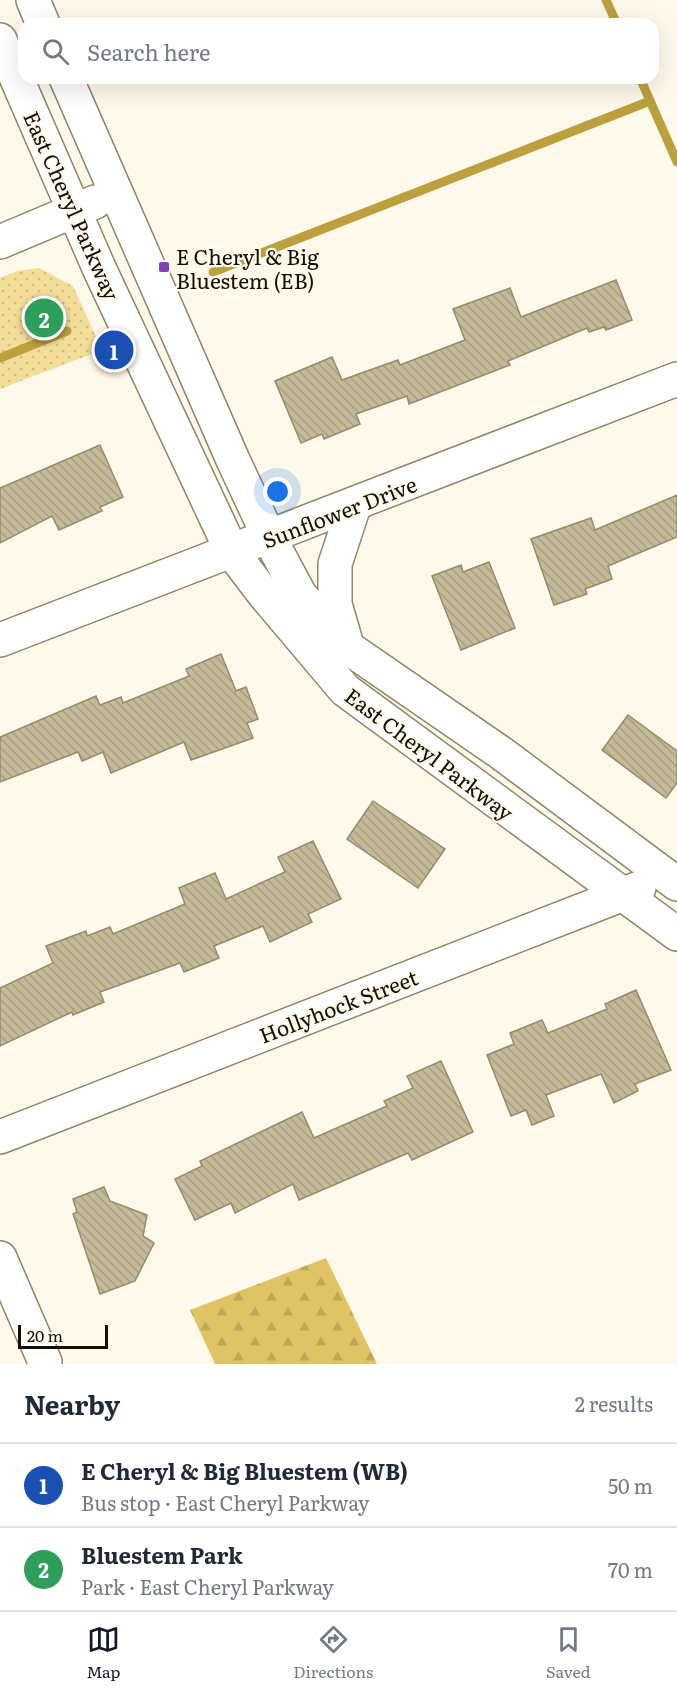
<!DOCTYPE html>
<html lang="en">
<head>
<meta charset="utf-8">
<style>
	:root { --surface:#fff; --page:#f2f2f3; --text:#1f2937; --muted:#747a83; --line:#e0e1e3; --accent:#111827 }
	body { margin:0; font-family:Literata,serif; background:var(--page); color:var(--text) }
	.scale { position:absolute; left:18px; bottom:15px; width:90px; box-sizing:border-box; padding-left:6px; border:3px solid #130f04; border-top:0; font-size:16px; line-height:21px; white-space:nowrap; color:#130f04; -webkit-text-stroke:4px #fef9eb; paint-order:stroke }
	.you { position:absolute; left:278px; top:492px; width:21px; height:21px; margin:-15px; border:4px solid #fff; border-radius:50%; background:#1a73e8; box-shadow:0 0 0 9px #1a73e833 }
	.badge { display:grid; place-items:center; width:39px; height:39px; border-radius:50%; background:var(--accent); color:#fff; font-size:20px; font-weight:700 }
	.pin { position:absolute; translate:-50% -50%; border:3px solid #fff; box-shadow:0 2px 6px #0006 }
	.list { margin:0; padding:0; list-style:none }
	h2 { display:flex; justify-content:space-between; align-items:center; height:78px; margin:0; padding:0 24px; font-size:26px }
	h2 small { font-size:20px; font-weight:400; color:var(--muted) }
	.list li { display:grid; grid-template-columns:39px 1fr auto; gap:18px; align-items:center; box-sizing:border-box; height:84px; padding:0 24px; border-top:2px solid var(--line) }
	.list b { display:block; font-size:22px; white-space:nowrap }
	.list p { margin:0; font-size:20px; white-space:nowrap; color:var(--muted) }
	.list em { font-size:20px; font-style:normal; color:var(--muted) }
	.icon { flex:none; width:33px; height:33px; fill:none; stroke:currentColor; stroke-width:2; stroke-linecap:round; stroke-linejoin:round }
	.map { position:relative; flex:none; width:677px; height:1364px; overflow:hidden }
	.search { position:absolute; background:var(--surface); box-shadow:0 6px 24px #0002; left:18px; right:18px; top:18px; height:66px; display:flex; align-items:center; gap:15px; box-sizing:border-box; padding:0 21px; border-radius:18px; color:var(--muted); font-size:22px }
	.sheet { height:246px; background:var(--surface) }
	nav { display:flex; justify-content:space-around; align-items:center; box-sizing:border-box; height:84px; border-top:2px solid var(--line); background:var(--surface); font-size:16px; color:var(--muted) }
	nav a { display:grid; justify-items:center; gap:3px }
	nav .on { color:var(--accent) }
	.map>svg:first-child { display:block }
	.forest { fill:url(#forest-firs) }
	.park { fill:url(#park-dots) }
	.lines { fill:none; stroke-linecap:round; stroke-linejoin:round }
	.stream { stroke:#bba03d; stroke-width:9 }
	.building { fill:url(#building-back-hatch); stroke:#958b6a; stroke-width:1.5 }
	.minor-casing { stroke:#908665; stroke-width:36 }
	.minor { stroke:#fff; stroke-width:33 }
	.poi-dot { fill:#7e43b9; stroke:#fef9eb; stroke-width:2 }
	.labels { text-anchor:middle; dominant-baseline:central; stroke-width:4.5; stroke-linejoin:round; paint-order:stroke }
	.street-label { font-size:21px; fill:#130f04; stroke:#fef9eb }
	.poi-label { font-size:21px; fill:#130f04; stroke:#fef9eb; text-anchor:start }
</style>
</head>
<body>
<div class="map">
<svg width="677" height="1364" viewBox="0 0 677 1364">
	<defs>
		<pattern id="forest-firs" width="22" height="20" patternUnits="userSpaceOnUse" patternTransform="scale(1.5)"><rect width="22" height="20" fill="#e0c464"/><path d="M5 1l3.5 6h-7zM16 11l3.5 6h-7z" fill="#bfa755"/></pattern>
		<pattern id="park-dots" width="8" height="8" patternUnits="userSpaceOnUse" patternTransform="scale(1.5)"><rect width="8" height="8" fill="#f3de99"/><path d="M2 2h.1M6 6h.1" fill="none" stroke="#cfbd82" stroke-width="1.8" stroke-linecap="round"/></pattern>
		<pattern id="building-back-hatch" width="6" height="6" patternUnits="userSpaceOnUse" patternTransform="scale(1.5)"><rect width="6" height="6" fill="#c4ba97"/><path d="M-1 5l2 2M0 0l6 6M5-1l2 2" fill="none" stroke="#a89f80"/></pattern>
	</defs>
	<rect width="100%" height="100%" fill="#fef9eb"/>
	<polygon class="forest" points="326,1258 377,1364 215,1364 190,1310"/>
	<polygon class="park" points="39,268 73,286 102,350 0,389 0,278 17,271"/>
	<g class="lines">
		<g class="stream">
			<polyline points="606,0 617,24"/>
			<polyline points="640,78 677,162"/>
			<polyline points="213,272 650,101"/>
			<polyline points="0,358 67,331"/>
		</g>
	</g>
	<g class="building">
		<polygon points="616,280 632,320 606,330 604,327 589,332 587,328 508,361 510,365 409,404 407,396 356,414 360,424 324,439 322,434 301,443 275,381 332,357 342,380 398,360 400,365 465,340 453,309 510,288 521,317"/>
		<polygon points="100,445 123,497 100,507 102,511 59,530 52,516 0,543 0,488"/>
		<polygon points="677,495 677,537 608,566 612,579 585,589 587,594 554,605 531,539 591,518 595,530"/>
		<polygon points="489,562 515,628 461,650 432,576 461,565 463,572"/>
		<polygon points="221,654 236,691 246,687 258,719 247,723 253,738 191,760 184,742 111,773 103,752 82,761 78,752 0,782 0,737 96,696 100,705 121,697 123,703 189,676 186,669"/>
		<polygon points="628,715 677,751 677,783 666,798 602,750"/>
		<polygon points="373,801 445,849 418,888 347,839"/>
		<polygon points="313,841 341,899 308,914 312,922 270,942 263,926 214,946 219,958 184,972 180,963 100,992 104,1002 73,1015 72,1012 0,1046 0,988 53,963 46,946 86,931 87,936 110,927 113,934 185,904 179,888 215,873 226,899 285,872 278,857"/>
		<polygon points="636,990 671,1070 635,1084 638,1091 614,1103 601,1074 546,1095 554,1116 532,1125 526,1110 511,1116 487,1055 514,1044 510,1033 542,1020 548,1033 607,1009 605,1004"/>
		<polygon points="441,1061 473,1132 412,1160 408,1153 299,1200 293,1184 235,1213 231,1203 195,1220 175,1179 202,1166 200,1161 302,1112 314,1138 387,1106 384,1101 413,1088 407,1076"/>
		<polygon points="104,1187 110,1201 147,1215 143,1236 154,1243 135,1281 100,1294 73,1214 77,1212 73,1199"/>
	</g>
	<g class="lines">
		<g class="minor-casing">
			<g id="minor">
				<polyline points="33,0 43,24"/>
				<polyline points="0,40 99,268 232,552 264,594 345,690 677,934"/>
				<polyline points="66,78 233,460 269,537 300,595 347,647 501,753 677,884"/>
				<polyline points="0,242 95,202"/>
				<polyline points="0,640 677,379"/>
				<polyline points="346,642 335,604 335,564 354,506"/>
				<polyline points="0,1137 639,888"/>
				<polyline points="0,1258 45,1362"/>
			</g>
		</g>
		<use href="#minor" class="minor"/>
	</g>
	<rect class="poi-dot" x="158" y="261" width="12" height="12" rx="3"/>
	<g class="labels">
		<g class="street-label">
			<text transform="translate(73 205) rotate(66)">East Cheryl Parkway</text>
			<text transform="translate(339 511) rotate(-21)">Sunflower Drive</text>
			<text transform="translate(430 753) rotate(37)">East Cheryl Parkway</text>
			<text transform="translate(338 1005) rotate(-21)">Hollyhock Street</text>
		</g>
		<g class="poi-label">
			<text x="176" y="255">E Cheryl &amp; Big<tspan x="176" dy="24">Bluestem (EB)</tspan></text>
		</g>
	</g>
</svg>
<div class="scale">20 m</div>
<div class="you"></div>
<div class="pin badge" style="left:114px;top:350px;background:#1a4fb4">1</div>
<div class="pin badge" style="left:44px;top:318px;background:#2e9e5b">2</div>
<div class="search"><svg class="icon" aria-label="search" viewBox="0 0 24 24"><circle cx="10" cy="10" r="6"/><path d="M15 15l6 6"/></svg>Search here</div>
</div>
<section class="sheet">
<h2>Nearby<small>2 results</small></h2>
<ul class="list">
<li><span class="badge" style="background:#1a4fb4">1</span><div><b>E Cheryl &amp; Big Bluestem (WB)</b><p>Bus stop · East Cheryl Parkway</p></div><em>50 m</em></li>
<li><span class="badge" style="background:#2e9e5b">2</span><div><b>Bluestem Park</b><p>Park · East Cheryl Parkway</p></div><em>70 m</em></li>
</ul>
</section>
<nav>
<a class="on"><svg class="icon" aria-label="map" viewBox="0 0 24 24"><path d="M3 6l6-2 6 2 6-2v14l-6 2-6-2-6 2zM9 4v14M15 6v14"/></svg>Map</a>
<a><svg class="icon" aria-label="directions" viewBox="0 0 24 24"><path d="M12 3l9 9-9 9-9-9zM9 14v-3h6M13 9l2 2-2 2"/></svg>Directions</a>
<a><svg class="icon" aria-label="saved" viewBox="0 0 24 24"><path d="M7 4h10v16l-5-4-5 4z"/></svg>Saved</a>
</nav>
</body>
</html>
